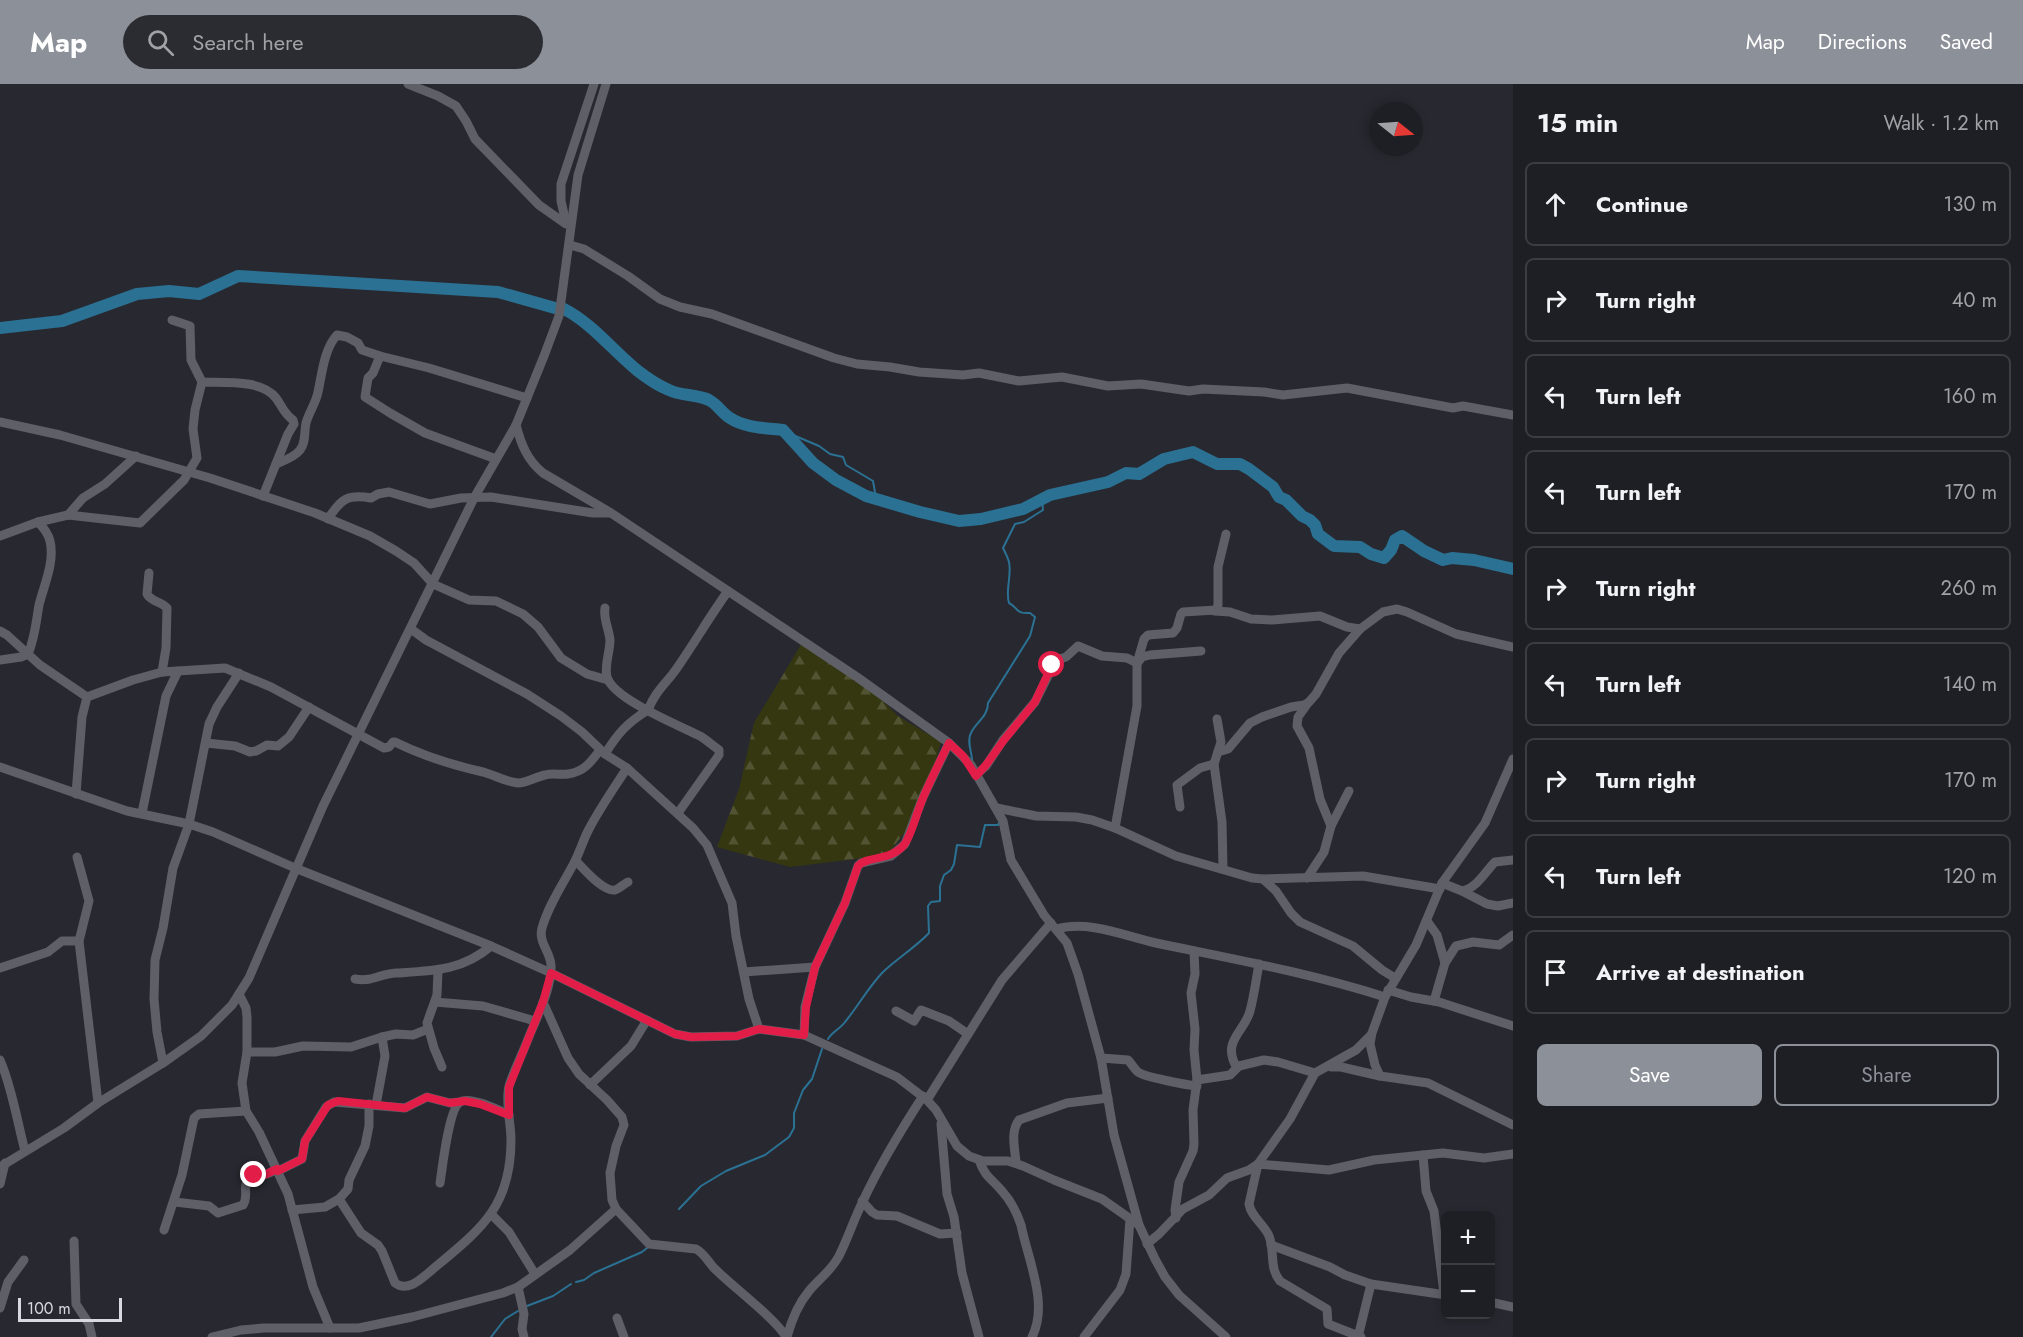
<!DOCTYPE html>
<html lang="en">
<head>
<meta charset="utf-8">
<style>
	:root { --surface:#1e1f24; --page:#2b2c31; --text:#f1f3f6; --muted:#a1a2a6; --line:#3c3d41; --accent:#8c9099 }
	body { margin:0; font-family:Jost,sans-serif; background:var(--page); color:var(--text) }
	.controls { position:absolute; right:18px; bottom:18px; display:grid; overflow:hidden; border-radius:9px; box-shadow:0 3px 9px #0003 }
	.controls button { width:54px; height:54px; display:grid; place-items:center; padding:0; border:0; border-bottom:2px solid var(--line); background:var(--surface); color:var(--text); font:30px sans-serif }
	.compass { position:absolute; left:1369px; top:18px; width:54px; height:54px; border-radius:50%; background:var(--surface); box-shadow:0 3px 9px #0003; rotate:107deg }
	.scale { position:absolute; left:18px; bottom:15px; width:104px; box-sizing:border-box; padding-left:6px; border:3px solid #d9dadf; border-top:0; font-size:16px; line-height:21px; white-space:nowrap; color:#d9dadf; -webkit-text-stroke:4px #282930; paint-order:stroke }
	.stop { position:absolute; width:18px; height:18px; margin:-14px; border:4px solid #e11d48; border-radius:50%; background:#fff }
	.stop.end { background:#e11d48; border-color:#fff; box-shadow:0 2px 6px #0008 }
	.list { margin:0; padding:0; list-style:none }
	h2 { display:flex; justify-content:space-between; align-items:center; height:78px; margin:0; padding:0 24px; font-size:26px }
	h2 small { font-size:20px; font-weight:400; color:var(--muted) }
	.list li { display:grid; grid-template-columns:39px 1fr auto; gap:18px; align-items:center; box-sizing:border-box; height:84px; margin:0 12px 12px; padding:0 12px; border:2px solid var(--line); border-radius:9px }
	.list b { display:block; font-size:22px; white-space:nowrap }
	.list em { font-size:20px; font-style:normal; color:var(--muted) }
	.actions { display:flex; gap:12px; padding:18px 24px }
	.actions a { flex:1; padding:14px 0; border:2px solid var(--accent); border-radius:9px; text-align:center; font-size:21px; color:var(--accent) }
	.actions .main { background:var(--accent); color:#fff }
	.icon { flex:none; width:33px; height:33px; fill:none; stroke:currentColor; stroke-width:2; stroke-linecap:round; stroke-linejoin:round }
	.map { position:relative; flex:none; width:1513px; height:1253px; overflow:hidden }
	header { display:flex; align-items:center; gap:36px; box-sizing:border-box; height:84px; padding:0 30px; background:var(--accent); color:#fff }
	header strong { font-size:28px }
	nav { display:flex; gap:33px; margin-inline-start:auto; font-size:21px }
	.search { width:420px; height:54px; background:var(--page); display:flex; align-items:center; gap:15px; box-sizing:border-box; padding:0 21px; border-radius:33px; color:var(--muted); font-size:22px }
	main { display:flex }
	aside { flex:1; background:var(--surface) }
	.map>svg:first-child { display:block }
	.forest { fill:url(#forest-firs) }
	.lines { fill:none; stroke-linecap:round; stroke-linejoin:round }
	.stream { stroke:#2b7193; stroke-width:2 }
	.river { stroke:#2b7193; stroke-width:12 }
	.minor { stroke:#5e5f67; stroke-width:9 }
	.route { stroke:#e11d48; stroke-width:8 }
</style>
</head>
<body>
<header>
<strong>Map</strong>
<div class="search"><svg class="icon" aria-label="search" viewBox="0 0 24 24"><circle cx="10" cy="10" r="6"/><path d="M15 15l6 6"/></svg>Search here</div>
<nav><a>Map</a><a>Directions</a><a>Saved</a></nav>
</header>
<main>
<div class="map">
<svg width="1513" height="1253" viewBox="0 0 1513 1253">
	<defs>
		<pattern id="forest-firs" width="22" height="20" patternUnits="userSpaceOnUse" patternTransform="scale(1.5)"><rect width="22" height="20" fill="#343710"/><path d="M5 1l3.5 6h-7zM16 11l3.5 6h-7z" fill="#515332"/></pattern>
	</defs>
	<rect width="100%" height="100%" fill="#282930"/>
	<polygon class="forest" points="802,559 853,595 883,617 898,632 941,658 934,683 909,743 887,771 790,783 717,763 739,705 754,639"/>
	<g class="lines">
		<g class="stream">
			<polyline points="786,348 819,362 830,370 843,373 846,381 873,397 876,414"/>
			<path d="M972 678C973 670 966 658 971 649 976 638 988 633 988 619L1030 552 1035 533 1030 529C1015 530 1019 524 1009 519 1005 506 1012 492 1009 478 1008 474 1005 468 1003 464L1015 440 1024 438 1043 426 1042 415"/>
			<path d="M828 955C832 948 840 945 845 938 858 922 868 904 882 889 897 874 915 864 929 849L928 822 931 818 940 817V802L944 791 951 786 954 780 957 761 980 763 985 741H998L999 739"/>
			<polyline points="679,1125 701,1102 726,1087 765,1071 789,1053 794,1044 794,1029 803,1006 812,995 822,965"/>
			<polyline points="576,1198 584,1196 594,1189 642,1168 647,1164"/>
			<polyline points="527,1222 553,1212 571,1200"/>
			<polyline points="491,1253 505,1235 518,1227"/>
		</g>
		<g class="river">
			<path d="M564 225C593 240 613 267 638 287 647 294 659 302 669 306 681 312 696 310 709 316 717 320 722 329 730 334 745 344 766 344 783 346L813 379 836 396 866 412 920 428 959 437 981 435 1023 425 1050 411 1108 398 1126 389 1139 390 1164 375 1193 368 1217 380H1240L1249 385 1273 403 1279 413 1286 416 1302 432 1310 436 1315 441 1318 450 1334 462 1360 463 1371 470 1384 474 1391 466 1395 456 1402 452 1424 467 1443 476 1452 474 1474 476 1513 485"/>
			<polyline points="0,244 62,237 137,210 169,207 199,210 238,192 498,208 555,224"/>
		</g>
		<g class="minor">
			<polyline points="408,0 438,12 456,22 466,37 475,55 539,121 566,140"/>
			<polyline points="566,139 561,117 561,100 594,0"/>
			<polyline points="570,161 584,165 628,192 660,215 680,223 712,230 834,274 857,280 890,283 919,288 963,291 979,289 1019,297 1062,293 1108,302 1141,300 1189,307 1203,305 1264,308 1283,311 1347,304 1453,324 1463,322 1513,331"/>
			<polyline points="172,236 190,242 191,276 202,298"/>
			<polyline points="380,272 373,289 368,294 365,313 390,329 425,349 496,375"/>
			<polyline points="0,338 60,351 210,394 315,429 370,452 396,467 414,479 433,500 469,516 496,517 523,530 538,543 561,574 587,590 608,596"/>
			<path d="M516 341C521 360 527 376 543 389L611 429 857 593 949 659 971 681 1003 737 1011 776 1044 831 1067 859 1078 890 1101 974 1114 1051 1139 1141 1155 1175 1165 1193 1179 1211 1226 1253"/>
			<path d="M276 380C283 377 295 373 300 366 306 359 304 348 306 339 309 328 316 319 318 308 322 290 324 265 337 251L347 253 358 259 362 266 380 272 429 284 527 314"/>
			<path d="M68 431 140 439 184 396 197 374 193 345 195 326 202 298C223 299 262 295 276 314 282 322 284 330 293 336L294 340 288 350 263 412"/>
			<path d="M328 435C341 415 347 410 371 414L378 410 389 408 430 420 461 414 491 413 593 429H609"/>
			<polyline points="0,452 38,438 68,431 83,414 105,400 136,372"/>
			<path d="M149 489 147 510C151 518 161 517 167 524L166 564 162 588"/>
			<path d="M605 524C603 535 609 545 610 556 610 568 604 582 607 593 613 615 680 642 700 652 707 656 713 662 719 666V671L678 729"/>
			<polyline points="1214,527 1230,528 1251,535 1272,536 1320,532 1347,543 1360,545"/>
			<polyline points="411,545 426,556 527,610 561,632 582,648 605,670 627,684 693,744 707,761 732,819 736,852 749,915 759,945"/>
			<polyline points="0,547 7,551 40,581 87,613"/>
			<path d="M0 576 21 573 28 570C35 554 36 538 39 521 44 501 55 478 50 457 48 449 43 443 38 438"/>
			<polyline points="1137,579 1142,573 1150,571 1201,567"/>
			<path d="M87 613 133 596 162 588 225 584 271 603 384 664 389 663 393 658H395C423 672 452 681 483 688 494 691 506 698 518 699 526 699 536 693 545 691 552 689 560 691 568 690 584 688 591 678 600 666"/>
			<polyline points="1308,619 1298,633 1297,642 1309,664 1320,715 1331,742"/>
			<polyline points="1217,635 1221,658 1214,680 1222,738 1223,785"/>
			<polyline points="206,659 235,662 250,668 256,667 267,661 278,662 289,653 309,623"/>
			<polyline points="1218,668 1228,665 1250,639 1262,633 1291,623 1304,621 1309,618 1316,610 1339,569 1360,545 1383,528 1397,525 1407,528 1456,550 1513,563"/>
			<path d="M605 670C618 649 627 639 648 626 656 606 666 600 677 584 695 558 710 532 728 507"/>
			<polyline points="0,683 127,727 189,740 213,748 295,784 491,862 551,889 675,950 691,953 737,952 759,945 804,951 897,993 927,1016 936,1026 957,1062 969,1072 983,1077 1008,1077 1023,1082 1054,1096 1102,1115 1139,1141"/>
			<polyline points="976,691 986,682 1003,656 1035,618 1056,576 1066,573 1078,562 1102,572 1127,574 1137,579"/>
			<polyline points="76,710 82,633 87,613"/>
			<polyline points="1180,723 1177,701 1200,684 1214,680"/>
			<polyline points="997,724 1036,732 1076,733 1092,736 1115,744 1176,772 1252,794 1263,795 1363,792 1440,805"/>
			<polyline points="142,729 166,612 178,587"/>
			<polyline points="1115,744 1137,622 1137,579 1144,555 1148,551 1173,549 1177,544 1181,530 1183,528 1216,526 1218,521 1218,483 1226,450"/>
			<polyline points="77,773 89,817 79,857 98,1019"/>
			<path d="M576 777C583 784 603 808 615 806 619 805 624 800 628 798"/>
			<polyline points="1307,794 1324,768 1331,742 1349,707"/>
			<polyline points="1263,795 1276,807 1291,829 1300,838 1353,862 1382,886 1395,894"/>
			<polyline points="1442,799 1462,807 1487,820 1498,822 1513,819"/>
			<path d="M1462 807C1477 804 1485 788 1495 778L1513 776"/>
			<polyline points="1427,837 1437,851 1445,879"/>
			<path d="M1057 845C1089 836 1125 852 1156 859 1233 875 1310 889 1385 913"/>
			<polyline points="0,884 48,868 62,857 79,857"/>
			<polyline points="438,887 437,911 427,939 434,964 442,983"/>
			<polyline points="744,888 815,883"/>
			<path d="M355 895C373 898 379 890 396 889 432 887 462 887 491 862"/>
			<polyline points="1388,906 1411,913 1439,918 1513,942"/>
			<polyline points="239,910 246,924 247,933 247,968 242,999 246,1027 259,1048 288,1110 313,1203 330,1244"/>
			<polyline points="1434,917 1445,879 1456,862 1473,858 1499,861 1513,851"/>
			<polyline points="435,918 483,922 535,937"/>
			<path d="M543 918 568 974 579 990 607 1016 622 1033 624 1041 616 1062 610 1089 612 1116 616 1125 649 1160 696 1165C704 1169 709 1179 715 1185 732 1202 777 1236 786 1253"/>
			<polyline points="896,927 914,937 921,926 949,937 968,950"/>
			<polyline points="804,951 805,923 815,883 845,819 858,782 861,779 891,772 905,760 923,713 949,659"/>
			<polyline points="247,968 275,968 303,962 351,963 382,953 396,950 413,951 428,945"/>
			<path d="M1101 974 1128 976C1131 979 1134 985 1138 988 1144 993 1187 1001 1197 1002"/>
			<path d="M0 976C12 1003 17 1037 25 1067"/>
			<polyline points="163,979 157,948 154,915 155,876 163,844 173,784 189,740 209,640 217,623 239,589"/>
			<polyline points="1331,983 1341,983 1380,992 1428,999 1513,1041"/>
			<path d="M1237 984C1221 957 1244 949 1250 927 1254 912 1256 896 1259 880"/>
			<polyline points="1380,992 1375,981 1370,960 1372,949 1385,913 1416,861 1442,799 1485,739 1513,675"/>
			<polyline points="1197,996 1230,991 1239,982 1264,976 1278,978 1315,989"/>
			<polyline points="590,1001 631,962 647,936"/>
			<polyline points="927,1016 1002,896 1051,839"/>
			<polyline points="376,1021 385,972 382,953"/>
			<polyline points="941,1040 947,1110 954,1133 962,1189 979,1253"/>
			<polyline points="1423,1071 1426,1107 1434,1127 1444,1210"/>
			<path d="M979 1076C985 1093 991 1094 1002 1107 1011 1117 1017 1129 1021 1141 1028 1176 1049 1220 1032 1253"/>
			<path d="M1016 1079C1015 1064 1010 1048 1019 1036L1067 1019 1108 1014"/>
			<polyline points="0,1083 64,1044 98,1019 163,979 201,952 232,921 249,894 323,722 474,414 516,341 544,272 559,232 578,91 606,0"/>
			<polyline points="278,1087 302,1075 305,1057 326,1023 334,1018 405,1024 427,1013 450,1019 460,1018"/>
			<path d="M440 1099C442 1086 449 1024 460 1018 470 1012 499 1026 509 1031"/>
			<polyline points="0,1100 5,1079"/>
			<path d="M339 1115 361 1149 378 1161 382 1167 395 1199C408 1209 422 1194 433 1185 481 1145 511 1123 511 1056 511 1039 505 1018 509 1002 514 986 522 971 528 955 536 935 552 904 551 882 551 868 538 859 542 844 549 820 563 800 574 779 580 768 583 756 589 745 600 724 614 704 627 684"/>
			<polyline points="862,1117 872,1128 877,1131 897,1132 940,1150 957,1149"/>
			<path d="M175 1118 209 1122 218 1129 243 1121C249 1113 242 1101 249 1094 254 1090 258 1092 263 1091 268 1090 273 1087 277 1085"/>
			<polyline points="292,1126 325,1123 339,1115 348,1105 349,1096 365,1062 369,1042 369,1020"/>
			<polyline points="492,1131 509,1148 535,1190"/>
			<polyline points="1176,1134 1175,1126 1179,1098 1193,1067 1194,1060 1193,1026 1197,996 1194,966 1195,945 1191,909 1195,890 1194,867"/>
			<polyline points="164,1146 182,1091 194,1034 199,1030 246,1027"/>
			<polyline points="74,1157 76,1220 89,1240 92,1253"/>
			<polyline points="1147,1160 1159,1150 1183,1125 1209,1111 1227,1094 1249,1086 1258,1080 1290,1035 1315,989 1356,966 1371,951"/>
			<polyline points="1271,1161 1330,1183 1345,1191 1371,1200 1446,1211"/>
			<polyline points="518,1203 524,1230 522,1245 524,1253"/>
			<polyline points="1490,1218 1513,1223"/>
			<polyline points="0,1224 8,1198 24,1176"/>
			<polyline points="617,1234 624,1253"/>
			<polyline points="212,1253 241,1246 264,1244 359,1244 412,1233 503,1209 518,1203 570,1166 616,1125"/>
			<path d="M787 1253C791 1238 799 1219 809 1207 819 1195 831 1187 839 1172 848 1154 854 1135 863 1117 880 1080 901 1046 923 1012"/>
			<polyline points="1084,1253 1120,1206 1126,1190 1130,1135"/>
			<polyline points="1358,1253 1371,1200"/>
			<path d="M1361 1253 1328 1240 1327 1225 1280 1197C1269 1184 1275 1167 1269 1152 1264 1140 1251 1133 1249 1120L1258 1080 1329 1086 1374 1076 1443 1069 1484 1074 1513 1070"/>
		</g>
	</g>
	<g class="lines">
		<path class="route" d="M254 1091H264L277 1085 278 1087 302 1075 305 1057 328 1021 338 1017 405 1024 427 1013 450 1019 465 1017 480 1020 509 1031V1003L543 918 551 889 675 950 691 953 737 952 759 945 804 951 806 923 815 883 845 819 858 782C868 771 889 778 904 761 912 751 917 727 923 714 931 695 940 677 949 659L963 672 976 692 986 681 1004 656 1035 618 1052 581"/>
	</g>
</svg>
<div class="controls">
<button>+</button>
<button>−</button>
</div>
<svg class="compass" viewBox="-18 -18 36 36"><path d="M0-13l5 13h-10z" fill="#e53935"/><path d="M0 13l5-13h-10z" fill="#a1a2a6"/></svg>
<div class="scale">100 m</div>
<div class="stop" style="left:1052px;top:581px"></div>
<div class="stop end" style="left:254px;top:1091px"></div>
</div>
<aside>
<h2>15 min<small>Walk · 1.2 km</small></h2>
<ul class="list">
<li><svg class="icon" aria-label="ahead" viewBox="0 0 24 24"><path d="M12 20V5M6 11l6-6 6 6"/></svg><div><b>Continue</b></div><em>130 m</em></li>
<li><svg class="icon" aria-label="right" viewBox="0 0 24 24"><path d="M7 20v-9h11M14 6l5 5-5 5"/></svg><div><b>Turn right</b></div><em>40 m</em></li>
<li><svg class="icon" aria-label="left" viewBox="0 0 24 24"><path d="M17 20v-9H6M10 6l-5 5 5 5"/></svg><div><b>Turn left</b></div><em>160 m</em></li>
<li><svg class="icon" aria-label="left" viewBox="0 0 24 24"><path d="M17 20v-9H6M10 6l-5 5 5 5"/></svg><div><b>Turn left</b></div><em>170 m</em></li>
<li><svg class="icon" aria-label="right" viewBox="0 0 24 24"><path d="M7 20v-9h11M14 6l5 5-5 5"/></svg><div><b>Turn right</b></div><em>260 m</em></li>
<li><svg class="icon" aria-label="left" viewBox="0 0 24 24"><path d="M17 20v-9H6M10 6l-5 5 5 5"/></svg><div><b>Turn left</b></div><em>140 m</em></li>
<li><svg class="icon" aria-label="right" viewBox="0 0 24 24"><path d="M7 20v-9h11M14 6l5 5-5 5"/></svg><div><b>Turn right</b></div><em>170 m</em></li>
<li><svg class="icon" aria-label="left" viewBox="0 0 24 24"><path d="M17 20v-9H6M10 6l-5 5 5 5"/></svg><div><b>Turn left</b></div><em>120 m</em></li>
<li><svg class="icon" aria-label="arrive" viewBox="0 0 24 24"><path d="M6 21V4h12l-3 4 3 4H6"/></svg><div><b>Arrive at destination</b></div></li>
</ul>
<div class="actions"><a class="main">Save</a><a>Share</a></div>
</aside>
</main>
</body>
</html>
